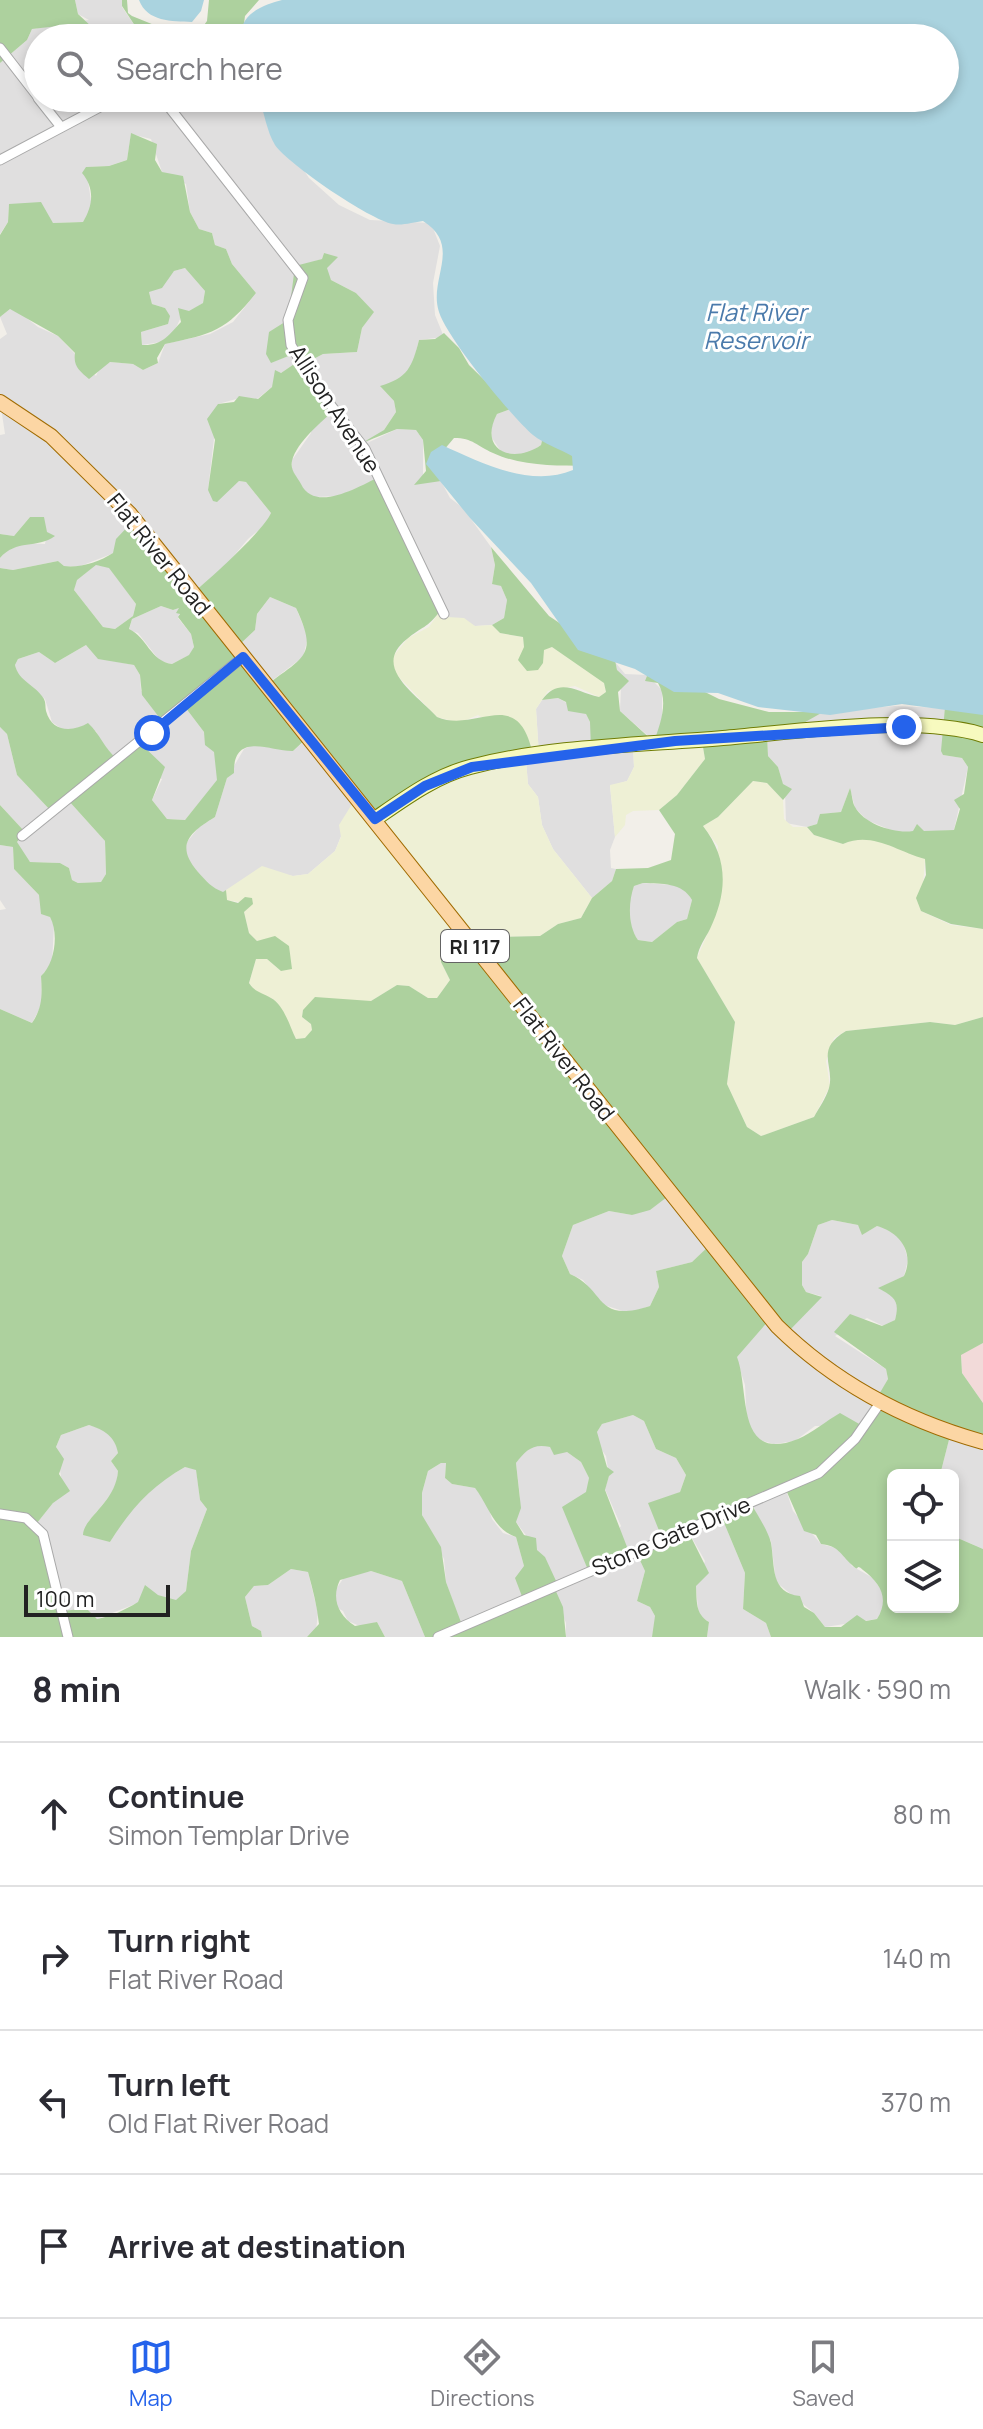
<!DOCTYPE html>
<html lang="en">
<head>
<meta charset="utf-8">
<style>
	:root { --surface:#fff; --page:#f7f7f7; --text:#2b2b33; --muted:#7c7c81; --line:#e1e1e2; --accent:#2563eb }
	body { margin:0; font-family:Manrope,sans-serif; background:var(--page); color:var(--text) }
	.controls { position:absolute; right:24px; bottom:24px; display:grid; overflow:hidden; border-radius:12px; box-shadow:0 4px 12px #0003 }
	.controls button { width:72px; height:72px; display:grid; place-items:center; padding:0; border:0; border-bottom:2px solid var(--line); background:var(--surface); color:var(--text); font:40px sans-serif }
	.scale { position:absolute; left:24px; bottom:20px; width:146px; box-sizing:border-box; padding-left:8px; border:4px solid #222; border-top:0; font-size:22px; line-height:28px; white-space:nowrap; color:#222; -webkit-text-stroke:6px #fff; paint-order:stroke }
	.stop { position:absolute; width:24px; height:24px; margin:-18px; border:6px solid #2563eb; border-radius:50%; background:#fff }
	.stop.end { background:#2563eb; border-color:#fff; box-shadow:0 2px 8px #0008 }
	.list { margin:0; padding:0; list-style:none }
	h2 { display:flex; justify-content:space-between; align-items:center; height:104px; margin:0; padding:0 32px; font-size:34px }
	h2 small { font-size:26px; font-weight:400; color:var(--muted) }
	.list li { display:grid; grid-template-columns:52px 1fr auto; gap:24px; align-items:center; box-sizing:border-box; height:144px; padding:0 32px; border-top:2px solid var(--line) }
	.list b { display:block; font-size:30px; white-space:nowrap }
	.list p { margin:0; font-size:26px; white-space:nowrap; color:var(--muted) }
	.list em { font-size:26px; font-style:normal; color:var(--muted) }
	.icon { flex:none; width:44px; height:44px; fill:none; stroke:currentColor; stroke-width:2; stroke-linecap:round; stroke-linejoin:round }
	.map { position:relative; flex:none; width:983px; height:1637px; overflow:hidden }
	.search { position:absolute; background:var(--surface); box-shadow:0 4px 12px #0003; left:24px; right:24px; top:24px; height:88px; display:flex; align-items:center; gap:20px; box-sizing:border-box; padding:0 28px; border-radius:44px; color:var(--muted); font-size:30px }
	.sheet { height:680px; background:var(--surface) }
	nav { display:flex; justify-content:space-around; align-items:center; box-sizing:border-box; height:112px; border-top:2px solid var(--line); background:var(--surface); font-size:22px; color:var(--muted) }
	nav a { display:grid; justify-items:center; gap:4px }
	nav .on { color:var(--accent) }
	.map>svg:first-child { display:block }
	.residential { fill:#e0dfdf }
	.commercial { fill:#f2dad9 }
	.farmland { fill:#eef0d5 }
	.forest { fill:#add19e; fill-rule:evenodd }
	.water { fill:#aad3df }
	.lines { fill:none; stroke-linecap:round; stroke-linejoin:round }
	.street-casing { stroke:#a9a9a9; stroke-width:11 }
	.secondary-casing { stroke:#707d05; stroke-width:16 }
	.primary-casing { stroke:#a06b00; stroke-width:16 }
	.street { stroke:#fff; stroke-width:9 }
	.secondary { stroke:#f7fabf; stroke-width:14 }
	.primary { stroke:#fcd6a4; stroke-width:14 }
	.route { stroke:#2563eb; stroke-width:10 }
	.labels { text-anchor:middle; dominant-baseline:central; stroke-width:6; stroke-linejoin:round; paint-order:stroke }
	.shield { fill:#fff; stroke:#646464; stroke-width:2 }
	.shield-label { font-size:20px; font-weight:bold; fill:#222 }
	.street-label { font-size:22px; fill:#222; stroke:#fff }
	.water-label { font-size:24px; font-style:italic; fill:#4a7aab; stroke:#fff }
</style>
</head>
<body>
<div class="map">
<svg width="983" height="1637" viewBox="0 0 983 1637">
	<rect width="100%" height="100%" fill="#f2efe9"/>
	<g class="residential">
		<polygon points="75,0 122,0 122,7 143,38 38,38 38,98 255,98 309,178 339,205 370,220 431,223 440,246 433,283 435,315 444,337 419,340 411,371 398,381 381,387 394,401 396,412 384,430 365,444 397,429 416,430 423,440 423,477 441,481 450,498 463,508 491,547 495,565 492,583 501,586 507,600 504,618 492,625 475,626 447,617 341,496 313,497 304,493 292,470 292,460 311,433 304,364 323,354 357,352 362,328 373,312 356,293 331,280 326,274 324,253 322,259 307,264 272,362 296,353 300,360 281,373 272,387 257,399 240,398 218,404 208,490 218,498 239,481 246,482 271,513 267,523 248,539 221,571 194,591 114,553 78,567 64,566 58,561 13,570 0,568 0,558 6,551 24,543 45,544 47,532 30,517 14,536 0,534 0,435 5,434 0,401 0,339 7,334 0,317 10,309 19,312 38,327 58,336 96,376 100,367 110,362 133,364 143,370 158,363 165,344 210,334 233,322 256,293 232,264 226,249 215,245 212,233 199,229 190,212 186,184 162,172 151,139 131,134 127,160 109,166 86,167 92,208 83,222 53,223 34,205 9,204 8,222 0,234 0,63 27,40 32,29 89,20 78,14"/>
		<polygon points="185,268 205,291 203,303 181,317 174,332 161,342 142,345 141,332 168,324 165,308 152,304 149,292 174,271"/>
		<polygon points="513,408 544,432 541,445 526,455 502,453 492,438 491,425 497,414"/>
		<polygon points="96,565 109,567 136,604 133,616 115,629 103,627 74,590 76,580"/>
		<polygon points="270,597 296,608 308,637 303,657 270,682 237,647 255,630 257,614"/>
		<polygon points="161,606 173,610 181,607 178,618 191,634 194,647 190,655 172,664 160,661 138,633 129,630 132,619"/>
		<polygon points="86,645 114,661 134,665 140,675 141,691 185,707 204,732 217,758 218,780 185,820 167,819 152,800 162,779 117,760 99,742 96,731 63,730 52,722 45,699 18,676 15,665 18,659 39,652 55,663"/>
		<polygon points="615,662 625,674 647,675 662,690 662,720 655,742 620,711 621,686"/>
		<polygon points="558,698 586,714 590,722 633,746 634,767 627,781 610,786 615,837 610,850 611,868 616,869 612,881 592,898 553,849 542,825 538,797 528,784 526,760 539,755 536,709 542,700"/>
		<polygon points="894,706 945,708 943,755 962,758 968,767 954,830 900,834 867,820 855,808 850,788 841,812 821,814 817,824 807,827 786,823 785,793 778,767 768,756 767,733 823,712"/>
		<polygon points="0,727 7,734 17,775 51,811 68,800 105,841 106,874 101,882 78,883 72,880 69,868 60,863 30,862 19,850 17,842 25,832 0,805"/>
		<polygon points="308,738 357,796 335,851 308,874 293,876 275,873 223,893 210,886 189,862 185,851 187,842 199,827 215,817 227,778 244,749 253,745 293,751"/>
		<polygon points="0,845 13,847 14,869 39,895 54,925 52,963 41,976 42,1004 32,1023 0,1009 0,910 6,909 0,900"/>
		<polygon points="643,883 674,885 687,890 692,900 687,919 677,922 652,942 638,940 631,930 629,899 634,886"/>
		<polygon points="671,1194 712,1244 692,1262 656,1271 659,1287 650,1306 629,1313 601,1304 583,1280 570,1274 562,1256 573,1225 609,1211 632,1215"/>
		<polygon points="832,1220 858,1225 863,1234 877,1226 892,1230 903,1242 908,1260 904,1276 879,1288 895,1297 899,1306 895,1320 883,1326 867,1318 835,1336 886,1369 888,1379 864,1425 815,1426 795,1441 774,1444 763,1441 753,1436 747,1424 745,1385 736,1357 770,1319 821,1296 806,1292 802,1285 802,1262 808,1254 818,1225"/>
		<polygon points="633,1415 644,1421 656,1449 676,1458 686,1475 680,1492 662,1501 662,1538 636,1552 645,1571 637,1601 650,1607 655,1616 655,1631 652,1637 566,1637 566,1623 537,1550 516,1522 520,1497 516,1463 526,1449 539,1444 567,1452 581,1462 589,1478 581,1551 588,1570 621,1526 605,1489 609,1476 606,1456 597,1443 597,1432 602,1424"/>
		<polygon points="89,1425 105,1430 116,1442 118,1453 111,1461 118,1471 117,1487 89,1521 110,1542 128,1513 156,1484 185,1467 196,1469 200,1500 207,1509 191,1551 186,1591 176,1601 158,1595 97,1619 63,1611 37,1523 53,1503 62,1482 56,1447 61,1435"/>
		<polygon points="951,1432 983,1440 983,1549 953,1536 953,1475 940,1475"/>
		<polygon points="441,1463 446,1463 445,1478 452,1484 475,1488 487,1503 492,1519 503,1533 516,1537 524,1566 523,1597 461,1625 446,1582 444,1559 422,1515 422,1493 428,1471"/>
		<polygon points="786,1490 793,1511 821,1544 840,1549 852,1566 873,1578 883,1593 884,1607 877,1619 825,1627 814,1613 776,1582 771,1541 751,1503"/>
		<polygon points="722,1518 745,1573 743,1609 766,1623 771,1637 707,1637 709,1622 701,1617 698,1609 696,1586 705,1561 687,1529"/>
		<polygon points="291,1569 308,1572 318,1613 316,1630 307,1637 262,1637 261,1631 252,1626 245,1597 254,1586 268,1585"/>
		<polygon points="371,1571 402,1581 425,1637 385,1637 377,1622 362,1627 348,1621 343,1611 336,1607 334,1592 345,1576"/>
	</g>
	<polygon class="commercial" points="983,1343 983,1403 962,1373 961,1354"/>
	<g class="farmland">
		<polygon points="440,611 447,617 464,618 475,626 492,625 500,633 523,637 524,647 541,656 544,649 552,647 594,673 604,683 606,692 599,697 575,686 548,691 536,709 539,755 478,715 459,723 437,717 393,671 391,659 408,638 429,627"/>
		<polygon points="702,741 705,759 677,795 659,810 633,811 626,815 625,825 615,837 610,785 627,781 634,767 633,746"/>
		<polygon points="526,760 528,784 538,797 542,825 553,849 592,898 581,918 558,924 540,936 503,937 484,952 441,962 450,980 437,998 428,998 409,986 397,985 371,1001 303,1010 302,1017 311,1024 312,1030 306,1038 296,1039 280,1007 273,999 256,992 249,983 256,959 267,959 281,971 264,940 257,941 249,933 244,912 252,904 226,900 226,890 262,866 293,876 308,874 335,851 341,837 339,825 357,796"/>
		<polygon points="753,781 767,783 783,800 784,819 793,827 807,827 814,835 843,844 858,838 871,838 925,859 921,911 951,925 983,929 983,1017 955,1025 930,1022 846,1031 834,1038 826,1061 830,1086 814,1117 761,1136 747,1127 727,1084 735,1022 697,958 710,928 718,846 703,826 718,817"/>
	</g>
	<g class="forest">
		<polygon points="0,0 75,0 78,14 94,29 73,31 67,25 32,29 27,40 0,63"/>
		<polygon points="122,0 127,0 128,13 132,16 169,31 202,28 207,21 209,0 259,0 245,16 242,38 143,38 122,6"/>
		<path d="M131 133 157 144 155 160 162 172 183 176 190 212 199 229 212 233 215 245 226 249 232 264 256 293C226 331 212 334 165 344L157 358 158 363 143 370 133 364 110 362 89 379C80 371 73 367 75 353L58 336 10 309 0 317V235L8 222 9 204 41 202 53 223 83 222C93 206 95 188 82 173L86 167 109 166 127 160ZM185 268 205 291 203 303 189 311 178 308 181 322C169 335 162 346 142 345L141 332 168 324 170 316 165 308 152 304 149 292 162 288 174 271Z"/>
		<path d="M324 253 338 257 327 268 331 280 356 293 374 312 362 328 357 352 323 354 304 364 336 408C322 422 297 441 292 461 290 471 297 476 301 484 315 513 358 487 379 477L440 611C428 628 421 627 407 639 371 667 416 694 437 717 477 734 518 683 533 755L473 765 379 816 307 738 293 751C272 752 233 730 234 773L227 778 215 817C189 833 175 845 198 872 206 881 212 888 223 892L226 890 227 900 238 903 245 897 252 898 253 904 244 912 249 933 257 941 275 936 289 946 292 969 281 971 267 959H256L249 983C256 993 261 992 271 998 284 1005 290 1027 296 1039L305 1038 312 1030 311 1024 302 1017 303 1010 315 997 371 1001 397 985 409 986 428 998H437L450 980 441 962 442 948 461 929 484 952 503 937 540 936 558 924 581 918 592 898 612 881 616 869 648 868 671 860 675 834 659 810 677 795 705 759 702 741 591 748 590 722 586 714 568 711 566 702 558 698 542 700C559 676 577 692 599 697L606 692 604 683 552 647 544 650 543 663 538 670 527 671 518 660 524 647 523 637 500 633 492 625 504 618 507 600 501 586 492 584 495 565 491 547 549 616 615 660 617 670 629 681 618 692 620 711 654 742C660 724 669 702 658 683L645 681 647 676 693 686 719 699 769 712H823L793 729 767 733 768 756 778 767 783 784 792 789 783 800 767 783 753 781 718 817 703 826C728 858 728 891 710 929 705 939 699 946 697 958L735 1022 727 1084 747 1127 761 1136 814 1117C819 1108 826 1098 829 1088 835 1065 814 1050 846 1031L930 1022 955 1025 983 1017V1343L961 1355 962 1373 983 1403V1440L951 1432 940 1475H893V1607H953V1536L983 1549V1637H771L766 1623 743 1609 745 1573 722 1518 687 1529 709 1573 696 1586C697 1601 695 1614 709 1622L707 1637H652L655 1616 650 1607 637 1601 645 1571 636 1552 662 1538 648 1503 680 1492 686 1475 676 1458 656 1449 644 1421 633 1415 602 1424 597 1432 607 1467 614 1472 609 1476 605 1490 629 1552 588 1570 562 1507 586 1492 589 1478 581 1462 567 1452 554 1455 550 1447C533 1443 526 1450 516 1463L521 1508 516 1522 524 1535 536 1538 537 1550 545 1557 557 1583 554 1587 563 1607 566 1637H425L402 1581 371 1571 340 1580C331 1598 338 1615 355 1626L377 1622 385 1637H307L319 1624C317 1606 313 1590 308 1572L291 1569 268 1585 254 1586 245 1597 252 1626 261 1631 262 1637H0V1009L32 1023C43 1007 42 994 41 976 55 964 59 933 50 917L41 914 39 895 14 869 13 847 0 845V805L25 832 17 842 30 862 60 863 69 868 72 880 78 883 101 882 106 874 105 841 68 800 51 811 17 775 7 734 0 727V568L13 570 58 561 64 566C80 568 99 562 113 553L116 539 134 520 195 591C211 578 264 530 271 513L246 482 239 481 217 502 213 501 208 490 215 440 207 419 218 404 234 402 239 396 258 399 272 387 275 370 281 373 300 360 296 353 271 363 266 354 269 332 288 320 295 266 322 259ZM96 565 109 568 136 604 133 616 115 629 103 627 74 590 77 580ZM270 597 296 608C318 655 305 656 268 684L237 647 255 630 257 614ZM161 606 173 610 179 608 176 613 180 614 178 617 191 634 194 647 189 655 172 664C150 661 147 637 129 629L132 619ZM86 645 98 659 134 665 140 675 142 695 162 721 185 707 204 732 205 745 214 752 217 780 185 820 167 819 152 800 165 767 140 743 117 759C104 748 100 734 88 723 73 732 52 733 46 711 45 707 46 703 44 699 35 684 19 682 15 665L18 659 39 652 55 663ZM643 883C662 884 682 882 692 900L687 919 677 922 652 942 638 940C628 926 628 903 634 886ZM671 1194 711 1244 692 1262 656 1271 659 1287 650 1306C594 1324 607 1290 570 1274L562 1256 573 1225 609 1211 632 1215 650 1210ZM832 1220 858 1225 862 1235 877 1226C899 1232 915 1252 904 1276L878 1288C895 1297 900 1301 895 1320L882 1326 850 1314 834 1332 886 1369 888 1379 861 1425 840 1413C826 1421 812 1433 798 1439 735 1464 750 1391 737 1357L770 1319 788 1332 822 1297 806 1292 802 1285V1262L808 1254 818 1225ZM89 1425C104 1430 115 1436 118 1453L111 1461 118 1471C116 1502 83 1518 83 1535L110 1542C130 1510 151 1486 185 1467L196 1470 200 1500 207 1509 191 1551 186 1591 176 1600 158 1595 145 1585 138 1602C125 1610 112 1616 97 1619L86 1608 64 1611 37 1523 53 1503 70 1491 59 1474 64 1459 56 1447 61 1435ZM441 1463H446L445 1478 452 1484 475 1488C489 1506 493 1529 516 1537L524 1566 515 1578 523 1599 462 1625 446 1582 441 1547 422 1515V1493L428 1471ZM786 1490 804 1531 816 1535 821 1544C839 1546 840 1554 852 1565 861 1574 854 1562 863 1570 880 1583 890 1598 877 1619L866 1621 857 1615 841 1627H825L814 1613 804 1607 800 1596C770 1593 775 1566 771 1543 768 1530 757 1515 751 1503Z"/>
		<path d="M444 333 459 348 469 365 513 408 497 414C478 450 512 465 541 445L544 432 586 466C556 466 521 466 493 453 477 446 473 438 454 438L438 457 441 481 414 485 426 471 423 440 416 430 397 429 362 443 384 430 396 412 394 401 380 386C408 378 412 367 419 340L435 339Z"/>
		<path d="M30 517H44L47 532 55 536C37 549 16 539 0 558V534L14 536Z"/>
		<path d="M945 707 983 714V929L951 924 921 911 916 898 926 875 925 859C896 851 872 831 843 844L814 835 807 827 817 824 820 814 841 812 850 788C852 793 852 802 855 807 864 824 895 834 913 831L917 824 924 831 954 830 960 809 954 800 964 794 968 767 962 758 943 755 941 751Z"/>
	</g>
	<g class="water">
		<path d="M139 0H204L201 11 192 22C172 21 147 22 139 0Z"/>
		<path d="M282 0H983V715L902 704 830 715 758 707 718 693 674 692 635 669 578 650 531 583 470 518 426 464 431 452 442 445C481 463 531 488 573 470L572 456C560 449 544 444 533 435 511 416 447 338 439 312 428 279 463 246 423 221 414 222 402 226 393 224 370 220 288 164 275 145 267 132 264 112 259 98H945V38H241C239 14 263 5 282 0Z"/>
	</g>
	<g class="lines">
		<g class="street-casing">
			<g id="street">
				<polyline points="0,48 38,97"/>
				<polyline points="38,98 61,127"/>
				<polyline points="162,98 303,278 288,320 291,345 311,380 365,449 444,614"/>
				<polyline points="0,160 117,98"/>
				<polyline points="22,836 243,657"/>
				<polyline points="0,1514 26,1518 43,1534 68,1637"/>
				<polyline points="438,1637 819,1473 855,1439 880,1403"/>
			</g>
		</g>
		<g class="secondary-casing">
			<path id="secondary" d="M375 819C404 799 435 776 470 767 550 746 641 745 723 738 795 732 916 714 983 735"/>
		</g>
		<g class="primary-casing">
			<path id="primary" d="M0 402 51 436 130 514 777 1326C836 1384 904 1420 983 1442"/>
		</g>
		<use href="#street" class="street"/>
		<use href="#secondary" class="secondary"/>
		<use href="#primary" class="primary"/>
	</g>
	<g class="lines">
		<polyline class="route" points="152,733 243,657 375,819 425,786 472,767 675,741 904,727"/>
	</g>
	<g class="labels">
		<rect class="shield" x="441" y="930" width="68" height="32" rx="6"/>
		<g class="shield-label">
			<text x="475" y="946">RI 117</text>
		</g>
		<g class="street-label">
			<text transform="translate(335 409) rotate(57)">Allison Avenue</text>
			<text transform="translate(159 554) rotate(51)">Flat River Road</text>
			<text transform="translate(564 1059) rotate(52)">Flat River Road</text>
			<text transform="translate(671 1536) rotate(-23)">Stone Gate Drive</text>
		</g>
		<g class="water-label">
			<text x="756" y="311">Flat River<tspan x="756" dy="28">Reservoir</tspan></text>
		</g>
	</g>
</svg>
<div class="controls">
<button><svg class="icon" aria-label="locate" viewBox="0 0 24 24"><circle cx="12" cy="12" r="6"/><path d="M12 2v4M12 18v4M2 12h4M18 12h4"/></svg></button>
<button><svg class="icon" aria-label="layers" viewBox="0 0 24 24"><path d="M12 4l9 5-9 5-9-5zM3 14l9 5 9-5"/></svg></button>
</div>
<div class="scale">100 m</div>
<div class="stop" style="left:152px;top:733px"></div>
<div class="stop end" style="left:904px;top:727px"></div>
<div class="search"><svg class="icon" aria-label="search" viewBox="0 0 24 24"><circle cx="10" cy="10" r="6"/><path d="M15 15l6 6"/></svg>Search here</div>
</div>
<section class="sheet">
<h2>8 min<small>Walk · 590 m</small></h2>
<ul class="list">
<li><svg class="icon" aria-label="ahead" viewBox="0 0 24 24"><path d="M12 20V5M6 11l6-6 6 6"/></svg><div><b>Continue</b><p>Simon Templar Drive</p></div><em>80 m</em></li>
<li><svg class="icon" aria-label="right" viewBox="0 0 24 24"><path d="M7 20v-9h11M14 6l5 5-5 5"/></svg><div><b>Turn right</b><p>Flat River Road</p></div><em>140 m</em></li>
<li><svg class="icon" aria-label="left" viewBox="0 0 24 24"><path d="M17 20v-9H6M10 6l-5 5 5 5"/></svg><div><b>Turn left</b><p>Old Flat River Road</p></div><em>370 m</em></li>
<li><svg class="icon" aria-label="arrive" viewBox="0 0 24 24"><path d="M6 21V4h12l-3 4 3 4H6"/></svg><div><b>Arrive at destination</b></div></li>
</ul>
</section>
<nav>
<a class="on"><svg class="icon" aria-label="map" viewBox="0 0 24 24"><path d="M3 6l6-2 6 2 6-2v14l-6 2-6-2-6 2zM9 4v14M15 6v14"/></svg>Map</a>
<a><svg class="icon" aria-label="directions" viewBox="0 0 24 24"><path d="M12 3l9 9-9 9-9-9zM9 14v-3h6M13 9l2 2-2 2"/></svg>Directions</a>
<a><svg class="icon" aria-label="saved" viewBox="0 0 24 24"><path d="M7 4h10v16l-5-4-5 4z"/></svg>Saved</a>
</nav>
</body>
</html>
